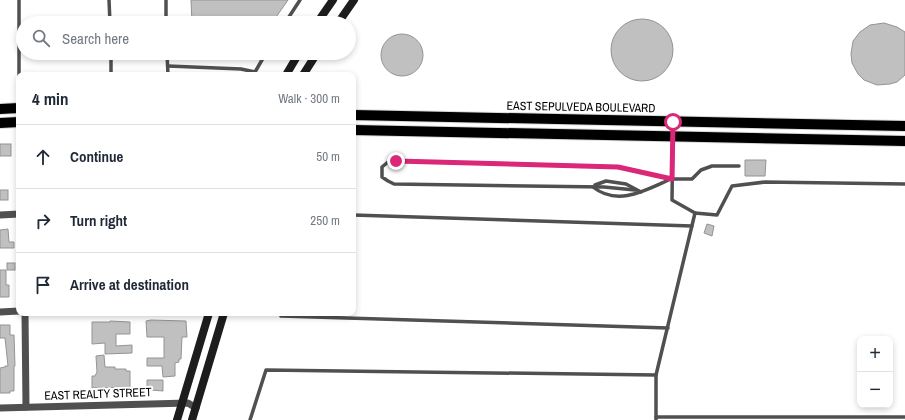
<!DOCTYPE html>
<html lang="en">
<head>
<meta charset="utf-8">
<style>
	:root { --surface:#fff; --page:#f6f6f7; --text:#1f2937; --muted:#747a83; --line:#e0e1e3 }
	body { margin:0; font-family:"Archivo Narrow",sans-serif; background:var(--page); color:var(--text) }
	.controls { position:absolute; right:12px; bottom:12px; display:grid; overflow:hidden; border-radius:8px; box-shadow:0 2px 6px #0003 }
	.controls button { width:36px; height:36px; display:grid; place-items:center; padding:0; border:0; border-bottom:1px solid var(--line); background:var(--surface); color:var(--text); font:20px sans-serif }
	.stop { position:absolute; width:12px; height:12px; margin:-9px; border:3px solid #db2777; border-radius:50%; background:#fff }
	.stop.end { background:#db2777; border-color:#fff; box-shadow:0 1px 4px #0008 }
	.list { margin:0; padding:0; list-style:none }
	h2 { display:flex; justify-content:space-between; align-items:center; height:52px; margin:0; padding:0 16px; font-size:17px }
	h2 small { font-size:13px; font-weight:400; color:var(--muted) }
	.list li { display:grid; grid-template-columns:26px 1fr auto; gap:12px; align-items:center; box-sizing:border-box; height:64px; padding:0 16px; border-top:1px solid var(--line) }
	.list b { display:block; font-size:15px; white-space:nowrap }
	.list em { font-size:13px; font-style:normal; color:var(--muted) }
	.icon { flex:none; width:22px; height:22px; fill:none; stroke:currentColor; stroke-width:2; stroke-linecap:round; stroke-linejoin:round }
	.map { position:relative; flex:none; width:905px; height:420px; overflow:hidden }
	.search { position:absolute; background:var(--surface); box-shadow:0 2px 6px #0003; left:16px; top:16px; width:340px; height:44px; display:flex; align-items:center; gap:10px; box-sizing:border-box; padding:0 14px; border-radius:22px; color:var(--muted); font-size:15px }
	.panel { position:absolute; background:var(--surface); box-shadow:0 2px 6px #0003; left:16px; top:72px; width:340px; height:244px; border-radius:8px }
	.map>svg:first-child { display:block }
	.building { fill:#c0c0c0; stroke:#949494 }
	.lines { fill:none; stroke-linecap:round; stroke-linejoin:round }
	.primary-casing { stroke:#dbdbdb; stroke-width:12 }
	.service { stroke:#505050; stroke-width:3.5 }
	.minor { stroke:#505050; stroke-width:7 }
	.secondary { stroke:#1d1d1d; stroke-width:8 }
	.primary { stroke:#000; stroke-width:10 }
	.route { stroke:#db2777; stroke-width:5 }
	.labels { text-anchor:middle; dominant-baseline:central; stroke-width:4; stroke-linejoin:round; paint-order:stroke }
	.street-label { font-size:12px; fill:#000; stroke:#fff }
</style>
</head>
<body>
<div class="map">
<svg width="905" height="420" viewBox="0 0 905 420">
	<rect width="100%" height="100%" fill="#fff"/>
	<g class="building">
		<polygon points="191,0 288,0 272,23 192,23"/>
		<circle cx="642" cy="50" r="31"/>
		<polygon points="884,23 897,27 905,32 905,75 897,82 890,84 877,85 864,80 858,74 852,63 851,54 853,41 860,32 870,25"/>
		<circle cx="402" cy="55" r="21"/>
		<rect x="0" y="144" width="11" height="12"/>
		<polygon points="745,160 766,160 765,176 745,176"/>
		<rect x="0" y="190" width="8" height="10"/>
		<polygon points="707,224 714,226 712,236 704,233"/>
		<polygon points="8,229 9,242 14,242 14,248 0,248 0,230"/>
		<rect x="7" y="263" width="8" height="7"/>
		<polygon points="0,270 6,270 6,285 9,285 9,297 0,297"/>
		<polygon points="151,320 186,321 187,337 182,337 181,359 179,359 179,362 175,363 175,376 163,377 162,366 147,366 147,358 164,358 164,337 147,337 146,321"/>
		<polygon points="110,321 130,322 130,334 116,334 116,346 132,345 132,353 105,354 105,343 92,344 92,322 110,322"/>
		<polygon points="0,325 10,325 10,335 14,335 15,366 14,366 14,391 10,391 10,393 0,393 0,368 5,367 5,366 8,366 5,338 0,338"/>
		<polygon points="104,355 105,367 115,367 115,369 126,369 126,371 130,371 130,387 92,388 92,376 95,376 97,372 96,356"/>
		<polygon points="147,380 163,380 163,391 151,390 151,388 147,388"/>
	</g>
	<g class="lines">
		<g class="primary-casing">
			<g id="primary">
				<polyline points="0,109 19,108"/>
				<polyline points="353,115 905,126"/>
				<polyline points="0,123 19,122"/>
				<polyline points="353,130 905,141"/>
			</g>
		</g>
		<g class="service">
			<polyline points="109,0 110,23"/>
			<polyline points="166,0 166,23"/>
			<polyline points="285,23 300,0"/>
			<polyline points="111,53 111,75"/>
			<polyline points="167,53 168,75"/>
			<polyline points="168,66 241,69 255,72 266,53"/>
			<polyline points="19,87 19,0"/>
			<polyline points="595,185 606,181 626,184 641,192"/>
			<path d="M593 187C618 207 646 190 671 179"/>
			<polyline points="635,190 604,187 394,184 388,181 382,177 382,167 388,162 396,161 619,167 672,179 692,179 701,170 712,166 739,166"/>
			<polyline points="695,213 717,215 732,186 765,182 905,184"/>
			<polyline points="353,215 692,226"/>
			<polyline points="282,313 281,316 668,328"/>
			<polyline points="656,417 905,417"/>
			<polyline points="250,420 266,370 656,375 695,213 672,200 673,123"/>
			<polyline points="656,420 656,375"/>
		</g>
		<g class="minor">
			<polyline points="0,215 19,214"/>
			<polyline points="0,312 19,311"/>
			<polyline points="25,313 26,407"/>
			<polyline points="0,408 188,403 196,408"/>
		</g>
		<g class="secondary">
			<polyline points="317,23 333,0"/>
			<polyline points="338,23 354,0"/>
			<polyline points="286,75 299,53"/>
			<polyline points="303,75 317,53"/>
			<polyline points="177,420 209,313"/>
			<polyline points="192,420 224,313"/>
		</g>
		<use href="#primary" class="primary"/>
	</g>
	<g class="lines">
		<polyline class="route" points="396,161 618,167 672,179 673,122"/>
	</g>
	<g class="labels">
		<g class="street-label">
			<text transform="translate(581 107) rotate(1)">EAST SEPULVEDA BOULEVARD</text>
			<text transform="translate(98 394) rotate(-2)">EAST REALTY STREET</text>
		</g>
	</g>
</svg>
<div class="controls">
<button>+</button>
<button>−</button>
</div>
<div class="stop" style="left:673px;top:122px"></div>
<div class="stop end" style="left:396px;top:161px"></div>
<div class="search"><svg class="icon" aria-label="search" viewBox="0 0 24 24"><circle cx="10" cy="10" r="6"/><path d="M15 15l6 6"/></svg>Search here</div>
<section class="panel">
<h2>4 min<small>Walk · 300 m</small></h2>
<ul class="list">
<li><svg class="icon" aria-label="ahead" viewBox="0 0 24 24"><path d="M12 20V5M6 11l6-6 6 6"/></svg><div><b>Continue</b></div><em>50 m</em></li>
<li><svg class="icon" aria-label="right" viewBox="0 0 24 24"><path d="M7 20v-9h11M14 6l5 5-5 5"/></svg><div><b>Turn right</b></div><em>250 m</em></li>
<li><svg class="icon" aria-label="arrive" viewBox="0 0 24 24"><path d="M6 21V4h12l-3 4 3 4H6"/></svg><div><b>Arrive at destination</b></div></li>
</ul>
</section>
</div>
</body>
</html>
